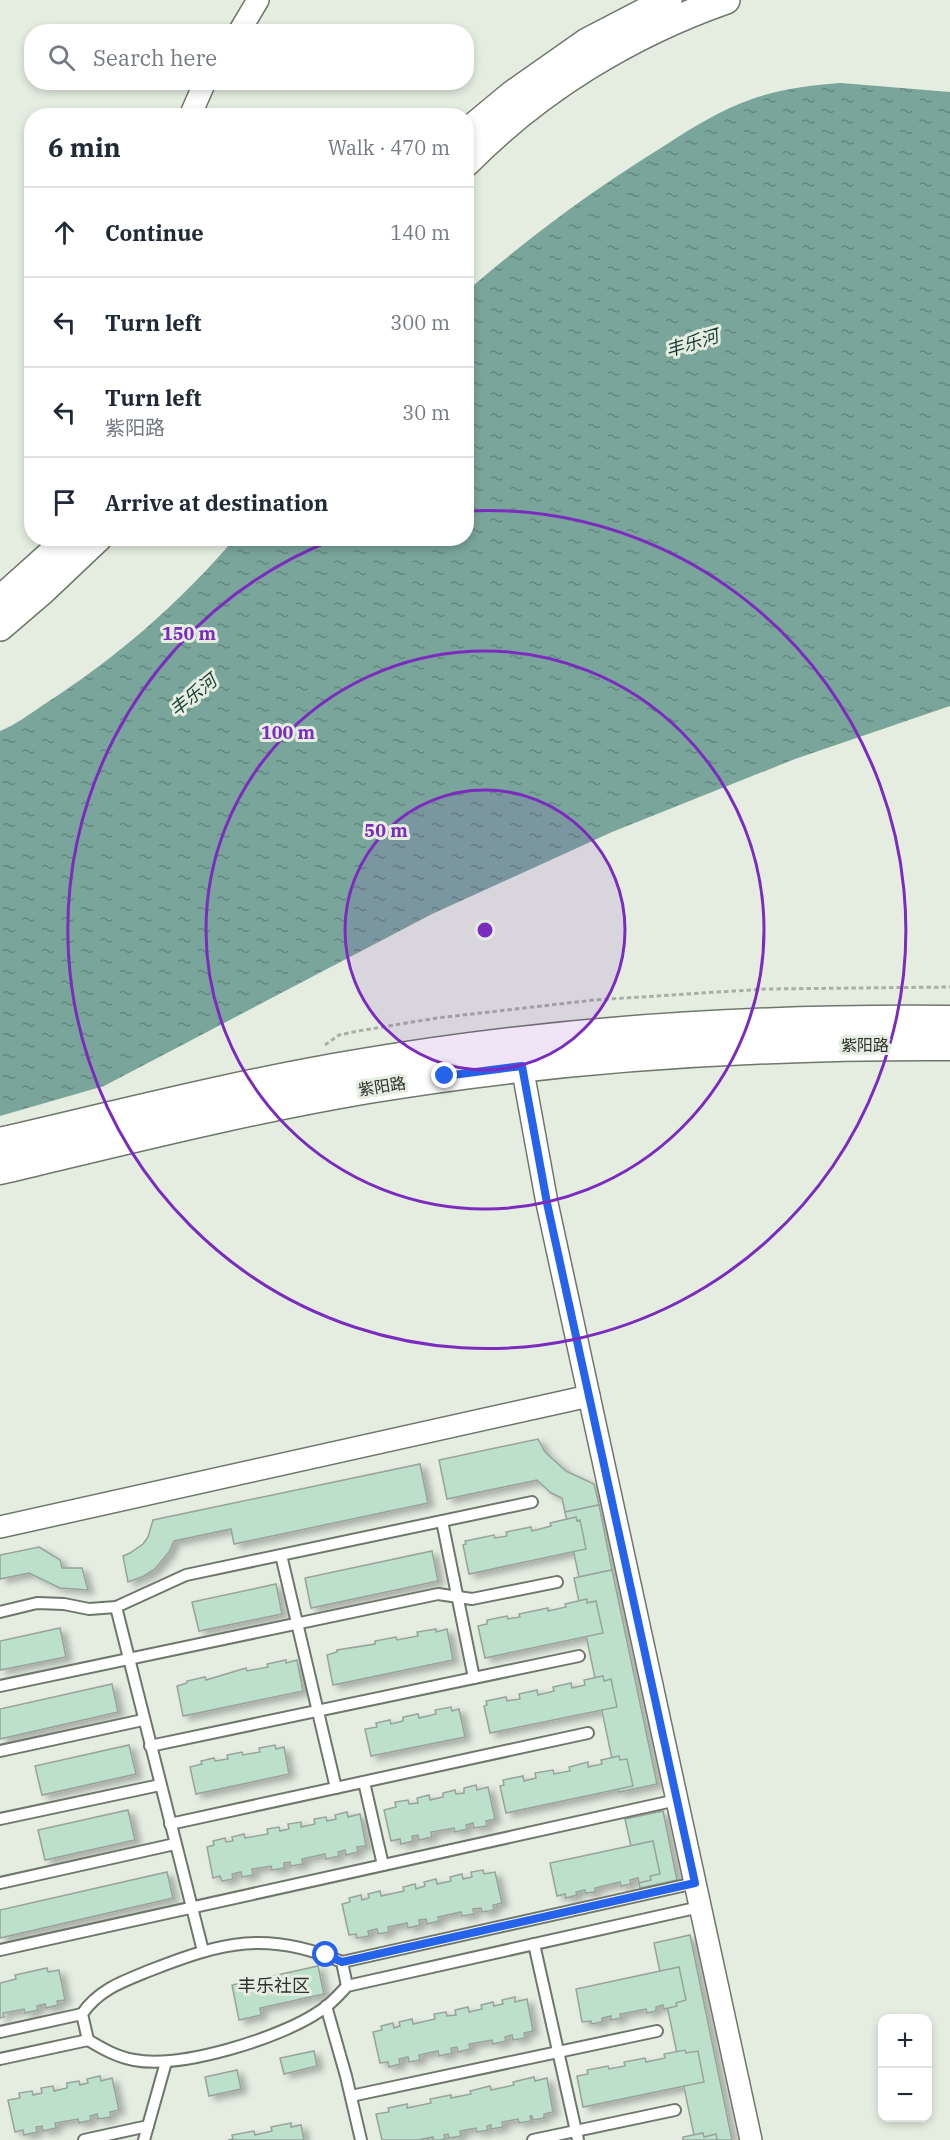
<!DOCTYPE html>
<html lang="en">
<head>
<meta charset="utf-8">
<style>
	:root { --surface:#fff; --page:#f6f6f7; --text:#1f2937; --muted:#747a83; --line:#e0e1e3 }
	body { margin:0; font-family:"IBM Plex Serif","Noto Sans SC",serif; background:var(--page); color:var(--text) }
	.controls { position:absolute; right:18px; bottom:18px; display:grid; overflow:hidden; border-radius:12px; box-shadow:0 3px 9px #0003 }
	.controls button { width:54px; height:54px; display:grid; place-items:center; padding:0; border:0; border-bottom:2px solid var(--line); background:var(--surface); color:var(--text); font:30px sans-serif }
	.stop { position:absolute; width:18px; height:18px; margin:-14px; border:4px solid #2563eb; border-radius:50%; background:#fff }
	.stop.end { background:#2563eb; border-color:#fff; box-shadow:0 2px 6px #0008 }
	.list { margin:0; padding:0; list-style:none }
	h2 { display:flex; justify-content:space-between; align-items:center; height:78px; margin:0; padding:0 24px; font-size:26px }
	h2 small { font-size:20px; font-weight:400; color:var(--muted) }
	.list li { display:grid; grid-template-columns:39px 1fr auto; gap:18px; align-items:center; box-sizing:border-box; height:90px; padding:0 24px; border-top:2px solid var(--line) }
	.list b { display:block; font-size:22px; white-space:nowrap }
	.list p { margin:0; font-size:20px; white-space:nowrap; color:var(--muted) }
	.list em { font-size:20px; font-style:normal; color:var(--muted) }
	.icon { flex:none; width:33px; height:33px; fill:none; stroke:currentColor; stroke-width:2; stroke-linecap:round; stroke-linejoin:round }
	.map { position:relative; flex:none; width:950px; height:2140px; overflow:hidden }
	.search { position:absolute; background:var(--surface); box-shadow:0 3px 9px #0003; left:24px; top:24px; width:450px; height:66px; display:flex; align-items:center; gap:15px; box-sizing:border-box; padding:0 21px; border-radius:24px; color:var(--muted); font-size:22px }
	.panel { position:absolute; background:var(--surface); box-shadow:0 3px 9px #0003; left:24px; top:108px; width:450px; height:438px; border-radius:24px }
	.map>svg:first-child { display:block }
	.water { fill:url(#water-ripples) }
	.building { fill:#bde0ca; stroke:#97a39b; stroke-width:1.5; filter:url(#shadow) }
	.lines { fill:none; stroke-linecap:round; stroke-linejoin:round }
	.service-casing { stroke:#6f766c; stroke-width:14 }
	.minor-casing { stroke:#6f766c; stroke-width:24 }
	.tertiary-casing { stroke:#6f766c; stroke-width:30 }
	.secondary-casing { stroke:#6f766c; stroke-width:33 }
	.path { stroke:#a8afa5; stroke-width:3; stroke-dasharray:4.5 3; stroke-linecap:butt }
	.service { stroke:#fff; stroke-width:10 }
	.minor { stroke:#fff; stroke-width:21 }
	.tertiary { stroke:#fff; stroke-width:27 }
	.secondary { stroke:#fff; stroke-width:30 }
	.route { stroke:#2563eb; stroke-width:8 }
	.ring { fill:none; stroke:#7b2cbf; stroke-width:3 }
	.labels { text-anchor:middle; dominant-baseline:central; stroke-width:6; stroke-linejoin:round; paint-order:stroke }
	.street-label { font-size:16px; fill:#2d302c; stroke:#e5ede1 }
	.water-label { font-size:18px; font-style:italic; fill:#153d36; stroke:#e5ede1 }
	.neighbourhood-label { font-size:18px; fill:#2d302c; stroke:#e5ede1 }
	.centre { fill:#7b2cbf; stroke:#e5ede1; stroke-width:3 }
	.ring-label { font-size:18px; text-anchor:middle; font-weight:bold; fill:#7b2cbf; stroke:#e5ede1; stroke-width:6; stroke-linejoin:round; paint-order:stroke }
</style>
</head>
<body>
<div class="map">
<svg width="950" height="2140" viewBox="0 0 950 2140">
	<defs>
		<pattern id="water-ripples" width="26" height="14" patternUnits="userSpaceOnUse" patternTransform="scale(1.5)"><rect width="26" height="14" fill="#7aa59b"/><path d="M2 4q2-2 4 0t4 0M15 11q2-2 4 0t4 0" fill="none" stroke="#64877f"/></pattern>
		<filter id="shadow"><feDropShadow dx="6" dy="4" stdDeviation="3" flood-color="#0004"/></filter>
	</defs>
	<rect width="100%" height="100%" fill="#e5ede1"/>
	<path class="water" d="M841 83 950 92V706L795 759 612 832 432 914 104 1086 0 1116V731C15 725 30 714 43 705 114 660 180 603 234 539L466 538 467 291C529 237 594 189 664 146 692 128 720 110 752 99 781 89 811 85 841 83Z"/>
	<g class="building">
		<polygon points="538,1439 545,1452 566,1471 594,1484 599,1505 565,1512 562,1498 551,1493 537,1480 447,1499 439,1460"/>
		<polygon points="420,1464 428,1503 234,1544 231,1529 174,1541 169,1552 155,1569 144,1576 128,1582 123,1556 130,1553 143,1544 148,1537 153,1520"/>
		<polygon points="599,1505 612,1570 579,1577 565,1512"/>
		<polygon points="576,1517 577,1521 580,1520 586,1549 469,1574 463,1545 466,1544 465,1541 494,1535 495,1538 507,1536 506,1532 531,1527 532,1531 551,1526 550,1523"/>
		<polygon points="39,1547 60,1560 62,1568 82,1568 88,1590 60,1588 29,1573 0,1579 0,1555"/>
		<polygon points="432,1551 438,1581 311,1608 305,1578"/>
		<polygon points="612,1570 657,1784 619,1792 574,1578"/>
		<polygon points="276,1584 282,1614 199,1631 192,1602"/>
		<polygon points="587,1599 587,1603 596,1601 603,1633 485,1658 478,1626 487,1624 487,1620 507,1616 508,1619 520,1617 519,1614 548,1608 548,1611 566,1607 565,1604"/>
		<polygon points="60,1628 66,1657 0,1670 0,1641"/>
		<polygon points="436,1629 436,1632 447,1629 453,1660 333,1685 327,1655 337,1652 337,1650 375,1644 375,1641 396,1637 397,1640 418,1636 417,1632"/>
		<polygon points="286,1660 286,1663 297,1660 303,1691 183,1716 177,1686 187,1683 187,1681 205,1677 206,1680 246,1668 247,1671 268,1667 267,1664"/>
		<polygon points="603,1676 604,1681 611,1679 617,1707 490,1733 484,1706 487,1705 486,1701 506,1697 507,1701 520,1699 519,1694 537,1690 538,1695 554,1691 553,1687 571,1683 572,1688 585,1685 584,1680"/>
		<polygon points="112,1684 118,1712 0,1739 0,1709"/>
		<polygon points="451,1707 452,1711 459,1709 465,1737 371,1756 365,1729 377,1727 376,1723 390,1720 391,1724 403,1721 403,1717 418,1714 419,1718 436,1714 435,1710"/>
		<polygon points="129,1745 136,1774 42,1795 35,1766"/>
		<polygon points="275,1745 276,1749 284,1747 289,1774 196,1794 190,1767 202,1764 201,1761 214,1758 215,1761 228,1759 227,1755 242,1752 243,1755 260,1752 259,1748"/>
		<polygon points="619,1756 620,1760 627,1759 633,1786 506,1813 500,1786 504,1785 503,1780 523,1776 524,1781 536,1778 535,1773 553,1770 554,1774 570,1771 569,1767 588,1762 588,1767 602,1764 601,1760"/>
		<polygon points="476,1785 477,1790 488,1787 495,1819 486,1821 487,1826 474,1828 473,1823 466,1825 467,1829 455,1832 454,1828 431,1832 432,1837 419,1840 418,1835 412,1836 413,1841 401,1844 400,1839 391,1841 384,1810 396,1807 395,1802 408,1800 409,1804 418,1803 417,1798 429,1795 430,1800 443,1797 443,1793 455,1790 456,1794 464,1793 464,1788"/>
		<polygon points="128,1810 135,1840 45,1860 38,1830"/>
		<polygon points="663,1811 677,1880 640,1888 625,1819"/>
		<polygon points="347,1812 348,1817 360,1814 366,1846 357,1847 358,1852 346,1855 345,1850 338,1852 339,1856 326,1859 325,1854 302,1859 303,1864 291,1866 290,1862 284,1863 284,1868 272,1870 271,1866 252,1869 253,1875 242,1877 241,1872 232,1874 233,1879 222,1881 220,1876 213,1878 207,1847 214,1845 213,1841 225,1838 226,1842 233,1841 232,1837 244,1834 245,1838 268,1834 267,1829 279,1827 280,1831 289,1829 288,1824 301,1822 301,1827 315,1824 314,1819 326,1817 327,1821 336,1819 335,1815"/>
		<polygon points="653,1841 660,1874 650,1876 651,1880 639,1883 638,1878 630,1880 631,1884 621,1886 620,1882 595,1888 595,1892 586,1893 585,1890 576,1892 577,1895 566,1898 565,1894 557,1896 550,1863"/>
		<polygon points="483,1870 484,1874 495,1872 502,1903 493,1905 494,1910 482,1912 481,1908 473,1909 474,1914 462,1916 461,1912 438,1917 439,1921 427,1924 426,1919 419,1920 420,1925 408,1928 407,1923 388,1927 389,1932 378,1934 377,1929 368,1931 369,1936 357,1938 356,1934 349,1935 342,1904 350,1902 349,1898 361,1895 362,1900 369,1898 368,1894 380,1891 381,1896 404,1891 403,1887 415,1884 416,1889 425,1886 424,1882 436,1879 437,1884 451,1881 450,1877 462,1874 463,1879 472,1877 471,1872"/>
		<polygon points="167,1872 173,1898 0,1938 0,1910"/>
		<polygon points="690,1935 732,2140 695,2140 654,1943"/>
		<polygon points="318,1966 324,1994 260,2008 261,2015 239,2020 232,1985"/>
		<polygon points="679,1967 686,2000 676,2003 677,2006 664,2009 663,2005 656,2007 656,2011 647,2013 646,2009 620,2014 621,2018 611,2020 611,2016 602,2018 602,2022 592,2024 591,2021 582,2022 576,1989"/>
		<polygon points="47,1968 48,1972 59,1970 65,2000 57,2001 58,2005 46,2008 45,2004 37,2006 38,2010 25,2013 24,2009 3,2013 4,2017 0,2018 0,1983 16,1979 15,1975"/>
		<polygon points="515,1997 515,2002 527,1999 533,2031 524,2033 525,2038 513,2040 512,2035 505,2037 506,2041 493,2044 492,2040 469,2044 470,2049 458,2052 457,2047 451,2048 452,2053 439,2056 438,2051 419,2055 420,2060 409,2062 408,2057 399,2059 400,2064 389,2067 388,2062 380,2063 373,2032 382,2030 381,2026 393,2023 394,2028 400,2026 399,2022 412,2019 413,2024 435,2019 434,2014 446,2012 447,2016 456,2015 455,2010 468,2007 469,2012 482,2009 481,2005 493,2002 494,2006 503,2004 502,2000"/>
		<polygon points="685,2050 686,2053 698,2051 704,2082 583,2107 577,2076 588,2074 587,2070 608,2066 609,2069 625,2066 624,2062 645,2058 646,2062 665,2058 664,2054"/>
		<polygon points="314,2051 317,2066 284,2074 280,2058"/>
		<polygon points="237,2070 241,2089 209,2096 205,2077"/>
		<polygon points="100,2076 101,2081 112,2078 119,2110 110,2112 111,2117 98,2119 97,2114 90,2116 91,2120 79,2123 78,2119 55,2123 56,2128 43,2131 42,2126 36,2127 37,2132 24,2135 23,2130 15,2132 8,2100 20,2098 19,2093 32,2091 33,2095 42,2093 41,2088 53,2086 54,2091 67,2088 67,2083 79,2081 80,2085 88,2083 87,2079"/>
		<polygon points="534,2077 535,2081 547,2078 553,2112 544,2114 544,2118 533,2120 532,2116 530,2116 531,2121 519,2123 518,2119 502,2122 503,2127 491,2129 491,2125 487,2126 488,2130 477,2132 476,2128 460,2131 461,2136 449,2138 448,2134 444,2135 445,2139 440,2140 433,2140 433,2137 418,2140 382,2140 376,2114 389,2112 388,2108 407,2104 407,2108 431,2103 430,2099 451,2095 451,2098 471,2094 470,2091 490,2086 491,2090 514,2085 513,2082"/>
		<polygon points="291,2123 291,2127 301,2125 304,2140 228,2140 233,2139 232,2135 254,2131 255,2135 272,2131 271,2127"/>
		<polygon points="703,2133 704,2137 716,2134 717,2140 683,2140 683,2137"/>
	</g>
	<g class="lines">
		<g class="service-casing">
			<g id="service">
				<polyline points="442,1521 474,1678"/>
				<polyline points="281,1555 336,1788"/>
				<polyline points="116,1607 203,1951"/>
				<polyline points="0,1612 37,1603 64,1604 89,1609 116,1607 186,1575 532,1502"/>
				<polyline points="0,1686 438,1594 472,1599 557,1582"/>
				<polyline points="150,1746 579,1656"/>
				<polyline points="0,1751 143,1720"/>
				<polyline points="364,1782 383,1865"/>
				<polyline points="0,1819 160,1785"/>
				<polyline points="170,1824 588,1733"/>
				<polyline points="0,1883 175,1844"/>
				<polyline points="534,1944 578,2140"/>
				<polyline points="0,1950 677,1800"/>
				<polyline points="342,1962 695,1883"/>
				<path d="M347 1986 342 1962C268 1930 222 1942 151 1970 124 1981 99 1989 82 2014L88 2040C103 2049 117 2057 134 2060 181 2069 281 2038 320 2011 330 2005 339 1995 347 1986L700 1907"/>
				<polyline points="326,2006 346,2076 361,2140"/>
				<polyline points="0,2032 82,2014"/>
				<polyline points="0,2059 88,2040"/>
				<polyline points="351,2096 657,2031"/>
				<polyline points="84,2140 148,2126"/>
				<polyline points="144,2140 166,2062"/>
				<polyline points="533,2140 675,2110"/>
			</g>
		</g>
		<g class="minor-casing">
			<g id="minor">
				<polyline points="239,32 258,0"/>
				<polyline points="190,116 205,82"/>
				<polyline points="522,1066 547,1203 751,2140"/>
				<polyline points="0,1527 589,1396"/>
			</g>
		</g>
		<g class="tertiary-casing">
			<g id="tertiary">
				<polyline points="466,133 513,94 587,42 668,0"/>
				<path d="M466 163C538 90 629 34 726 0"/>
				<polyline points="0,600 69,538"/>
				<polyline points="0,627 42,591 98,538"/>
			</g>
		</g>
		<g class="secondary-casing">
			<g id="secondary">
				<path d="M0 1143C121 1115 241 1084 363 1064 558 1031 753 1019 950 1021"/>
				<path d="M0 1169C122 1140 244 1109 368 1088 561 1056 755 1044 950 1045"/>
			</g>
		</g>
		<polyline class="path" points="325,1045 339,1035 358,1031 437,1018 594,1000 765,989 950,987"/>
		<use href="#service" class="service"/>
		<use href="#minor" class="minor"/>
		<use href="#tertiary" class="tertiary"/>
		<use href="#secondary" class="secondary"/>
	</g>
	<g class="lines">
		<polyline class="route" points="326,1955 342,1962 695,1883 547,1203 522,1066 445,1076"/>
	</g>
	<circle cx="485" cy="930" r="140" fill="#7b2cbf" fill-opacity=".12"/>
	<g class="ring">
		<circle cx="485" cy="930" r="140"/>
		<circle cx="485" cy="930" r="279"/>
		<path d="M467 511A419 419 0 1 1 335 539"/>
	</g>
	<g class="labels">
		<g class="street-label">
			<text x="865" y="1045">紫阳路</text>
			<text transform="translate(382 1086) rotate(-9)">紫阳路</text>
		</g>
		<g class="water-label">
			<text transform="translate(692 343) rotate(-17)">丰乐河</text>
			<text transform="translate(193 695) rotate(-39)">丰乐河</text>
		</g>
		<g class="neighbourhood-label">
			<text x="274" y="1985">丰乐社区</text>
		</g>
	</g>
	<circle cx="485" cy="930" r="9" class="centre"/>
	<g class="ring-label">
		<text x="189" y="640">150 m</text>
		<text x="288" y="739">100 m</text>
		<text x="386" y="837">50 m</text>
	</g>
</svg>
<div class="controls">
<button>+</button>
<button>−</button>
</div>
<div class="stop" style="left:326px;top:1955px"></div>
<div class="stop end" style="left:445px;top:1076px"></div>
<div class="search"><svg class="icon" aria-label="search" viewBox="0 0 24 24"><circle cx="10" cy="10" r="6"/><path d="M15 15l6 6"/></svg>Search here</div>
<section class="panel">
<h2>6 min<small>Walk · 470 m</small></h2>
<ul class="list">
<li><svg class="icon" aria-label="ahead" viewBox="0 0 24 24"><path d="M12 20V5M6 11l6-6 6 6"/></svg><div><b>Continue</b></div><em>140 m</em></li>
<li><svg class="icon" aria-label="left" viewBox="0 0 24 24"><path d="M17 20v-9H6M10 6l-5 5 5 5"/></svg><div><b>Turn left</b></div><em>300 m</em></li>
<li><svg class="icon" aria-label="left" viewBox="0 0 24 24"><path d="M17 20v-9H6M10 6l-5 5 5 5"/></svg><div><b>Turn left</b><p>紫阳路</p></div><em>30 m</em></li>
<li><svg class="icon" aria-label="arrive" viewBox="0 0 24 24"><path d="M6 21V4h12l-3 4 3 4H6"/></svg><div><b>Arrive at destination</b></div></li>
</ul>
</section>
</div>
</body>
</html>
